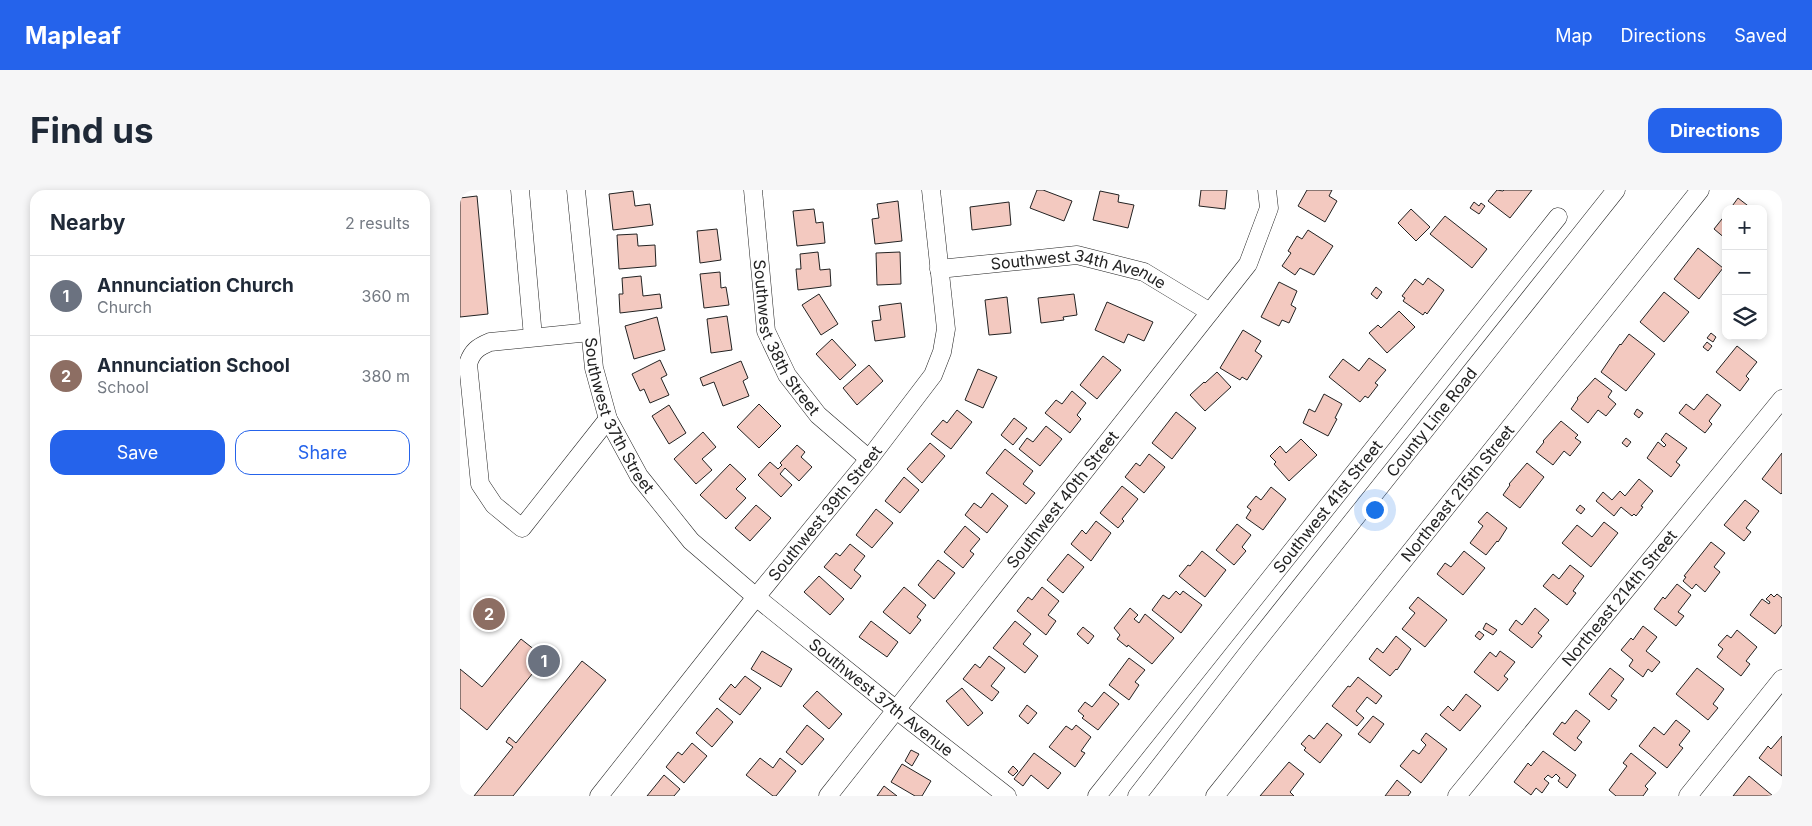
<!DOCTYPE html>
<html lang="en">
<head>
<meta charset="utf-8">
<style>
	:root { --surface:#fff; --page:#f6f6f7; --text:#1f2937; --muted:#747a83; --line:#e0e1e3; --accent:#2563eb }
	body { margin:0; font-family:Inter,sans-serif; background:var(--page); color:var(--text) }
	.controls { position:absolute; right:15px; top:15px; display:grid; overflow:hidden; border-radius:10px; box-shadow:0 2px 8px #0003 }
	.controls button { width:45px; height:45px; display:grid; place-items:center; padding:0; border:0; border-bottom:1px solid var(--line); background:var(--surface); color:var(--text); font:25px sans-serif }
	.you { position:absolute; left:914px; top:319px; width:18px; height:18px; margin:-12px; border:4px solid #fff; border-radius:50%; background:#1a73e8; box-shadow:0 0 0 8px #1a73e833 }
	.badge { display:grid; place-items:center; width:32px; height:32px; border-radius:50%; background:var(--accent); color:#fff; font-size:16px; font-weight:700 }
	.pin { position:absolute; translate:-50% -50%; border:2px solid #fff; box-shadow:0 1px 5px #0006 }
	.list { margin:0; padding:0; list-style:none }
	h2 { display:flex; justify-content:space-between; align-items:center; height:65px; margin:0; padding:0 20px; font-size:21px }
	h2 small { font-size:16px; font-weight:400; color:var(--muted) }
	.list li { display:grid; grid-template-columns:32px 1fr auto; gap:15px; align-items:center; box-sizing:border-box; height:80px; padding:0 20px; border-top:1px solid var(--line) }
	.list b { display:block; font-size:19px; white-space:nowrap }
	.list p { margin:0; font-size:16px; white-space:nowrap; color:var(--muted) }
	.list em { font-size:16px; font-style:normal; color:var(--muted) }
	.actions { display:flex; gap:10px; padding:15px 20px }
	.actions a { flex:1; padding:11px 0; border:1px solid var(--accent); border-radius:15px; text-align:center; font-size:18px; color:var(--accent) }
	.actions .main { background:var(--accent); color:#fff }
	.icon { flex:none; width:28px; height:28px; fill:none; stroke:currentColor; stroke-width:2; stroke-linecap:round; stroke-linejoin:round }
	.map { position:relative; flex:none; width:1322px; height:606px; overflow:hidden; border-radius:15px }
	header { display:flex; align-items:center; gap:30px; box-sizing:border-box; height:70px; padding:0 25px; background:var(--accent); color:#fff }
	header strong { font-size:24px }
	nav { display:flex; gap:28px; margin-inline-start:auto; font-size:18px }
	.intro { display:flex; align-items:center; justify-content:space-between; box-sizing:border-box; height:120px; padding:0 30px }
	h1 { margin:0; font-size:35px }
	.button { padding:12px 22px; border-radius:15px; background:var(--accent); color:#fff; font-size:18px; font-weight:700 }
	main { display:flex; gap:30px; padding:0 30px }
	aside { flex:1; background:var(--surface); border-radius:15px; box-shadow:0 2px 8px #0003 }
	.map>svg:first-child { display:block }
	.building { fill:#f3c9c0; stroke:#222 }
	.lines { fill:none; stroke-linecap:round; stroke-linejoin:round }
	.minor-casing { stroke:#222; stroke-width:19 }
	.minor { stroke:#fff; stroke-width:18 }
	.labels { text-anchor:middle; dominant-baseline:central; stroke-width:4; stroke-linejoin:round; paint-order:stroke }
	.street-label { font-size:16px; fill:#222; stroke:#fff }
</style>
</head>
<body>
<header>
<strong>Mapleaf</strong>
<nav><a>Map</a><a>Directions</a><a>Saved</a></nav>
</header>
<div class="intro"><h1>Find us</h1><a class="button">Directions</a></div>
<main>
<aside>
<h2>Nearby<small>2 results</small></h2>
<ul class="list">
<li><span class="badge" style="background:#6b7280">1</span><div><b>Annunciation Church</b><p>Church</p></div><em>360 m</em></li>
<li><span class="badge" style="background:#8d6e63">2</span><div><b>Annunciation School</b><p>School</p></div><em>380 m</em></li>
</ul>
<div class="actions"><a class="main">Save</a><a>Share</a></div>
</aside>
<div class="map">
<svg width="1322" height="606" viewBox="0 0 1322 606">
	<rect width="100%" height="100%" fill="#fff"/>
	<g class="building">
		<polygon points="577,0 583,0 612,11 604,31 570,18"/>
		<polygon points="741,0 767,0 765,19 739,16"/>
		<polygon points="847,0 872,0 869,6 877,11 865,32 838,16"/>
		<polygon points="1037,0 1043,1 1044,0 1072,0 1050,28 1028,11"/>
		<polygon points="173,1 175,16 190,14 193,35 153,40 149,4"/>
		<polygon points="640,1 659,5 658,12 674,15 668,38 633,30"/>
		<polygon points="17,6 28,124 0,127 0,8"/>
		<polygon points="1278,8 1287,15 1292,19 1270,19"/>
		<polygon points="438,11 442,51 415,54 412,29 419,28 417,14"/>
		<polygon points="549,12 551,35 512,40 510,17"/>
		<polygon points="1014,12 1019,16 1021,13 1025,16 1019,24 1010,18"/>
		<polygon points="354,19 356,33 363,32 365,53 337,56 333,21"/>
		<polygon points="951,19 970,37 956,51 938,33"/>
		<polygon points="1266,24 1266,49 1254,39"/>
		<polygon points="985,26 1027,59 1012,78 970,44"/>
		<polygon points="257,39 261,70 240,73 237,41"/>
		<polygon points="848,40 873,56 854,85 840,78 835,85 822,76 831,63 828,61 837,46 842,49"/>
		<polygon points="177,44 178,56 195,55 196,76 159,79 157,45"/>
		<polygon points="1238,58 1263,78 1239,109 1214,89"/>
		<polygon points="358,62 360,80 370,79 371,96 338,100 336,79 341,79 340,64"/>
		<polygon points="440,62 441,94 417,95 416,63"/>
		<polygon points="260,82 261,98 266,97 269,115 244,118 240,84"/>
		<polygon points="181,86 183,106 200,104 202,118 160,123 159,104 163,104 162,88"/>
		<polygon points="968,88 984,100 967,124 965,122 963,125 943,111 945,108 942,106 955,89 963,95"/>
		<polygon points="819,92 837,101 831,115 836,118 829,133 822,130 819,136 801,127"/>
		<polygon points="916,97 922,102 917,109 911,104"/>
		<polygon points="1204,102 1229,122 1204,152 1180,132"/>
		<polygon points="359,104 378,134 361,145 342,115"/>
		<polygon points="614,104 617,125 603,127 604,130 581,133 578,108"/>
		<polygon points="547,107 551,143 529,145 525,110"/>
		<polygon points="647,112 693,132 684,151 668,144 664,153 635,140"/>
		<polygon points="441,113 445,147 415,151 412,131 421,130 419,116"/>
		<polygon points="939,121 955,137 927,163 909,143 918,135 921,138"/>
		<polygon points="267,126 272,160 251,163 247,129"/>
		<polygon points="197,127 205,160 174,169 165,136"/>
		<polygon points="783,140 801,151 795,161 802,166 787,190 782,187 780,190 760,178"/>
		<polygon points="1251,143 1256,147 1253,152 1247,148"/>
		<polygon points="1169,144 1195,164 1166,201 1141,182 1160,154 1161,155"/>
		<polygon points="372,149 396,175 380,190 356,164"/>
		<polygon points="1247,152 1252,156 1248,161 1243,157"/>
		<polygon points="1277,156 1297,172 1286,186 1289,189 1280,201 1256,182"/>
		<polygon points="643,166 661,180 637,209 620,195"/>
		<polygon points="909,168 926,180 915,193 918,195 908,208 905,206 900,212 869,187 883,169 899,181"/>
		<polygon points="200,170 207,185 201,188 209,205 190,213 184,199 180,201 172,184"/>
		<polygon points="281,171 288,188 283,191 289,206 263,216 254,192 243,196 240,188"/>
		<polygon points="409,175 423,191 397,215 383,198"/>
		<polygon points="518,179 537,187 523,218 505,210"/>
		<polygon points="757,182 771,197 745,221 730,205 744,192 745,193"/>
		<polygon points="1135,188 1152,201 1148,207 1156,214 1146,226 1138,220 1128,233 1111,219 1118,209 1117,208"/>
		<polygon points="612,201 626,213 617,225 621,229 610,243 585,223 596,210 602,214"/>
		<polygon points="864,204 882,214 875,228 877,229 868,246 843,233 849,219 855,222"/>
		<polygon points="1247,204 1261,215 1249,231 1252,234 1245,243 1219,223 1226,214 1234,220"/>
		<polygon points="299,214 321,236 299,258 277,237"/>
		<polygon points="209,215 226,243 209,254 192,226"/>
		<polygon points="1177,219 1183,223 1179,228 1174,224"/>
		<polygon points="497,220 512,232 491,259 471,244 483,230 487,233"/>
		<polygon points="716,222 736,238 712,269 692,253"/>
		<polygon points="554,228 567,238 553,255 541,245"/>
		<polygon points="1101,231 1118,245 1115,248 1121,252 1110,266 1104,261 1093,275 1076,262 1084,252 1083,251"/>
		<polygon points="586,236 602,249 580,276 559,259 567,248 573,252"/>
		<polygon points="243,242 256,257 242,269 252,280 236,294 214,269"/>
		<polygon points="1206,243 1227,258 1216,272 1220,275 1211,287 1187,268 1198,252 1204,257 1206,255 1201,250"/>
		<polygon points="1166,248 1171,252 1167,257 1162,253"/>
		<polygon points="841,249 857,265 829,291 814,274 816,272 810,266 820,256 826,263"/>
		<polygon points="470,253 485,266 462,293 447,279"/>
		<polygon points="337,255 345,262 341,267 352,277 339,291 325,278 320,284 332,295 321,307 298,285 310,272 318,279 322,275 320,273"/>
		<polygon points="545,259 573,281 563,294 575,303 566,314 526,283"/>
		<polygon points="1322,263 1322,303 1321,304 1302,289"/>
		<polygon points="689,264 705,277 684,303 665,287 676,273 680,276"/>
		<polygon points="1067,273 1084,287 1060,318 1043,305 1050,295 1049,294"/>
		<polygon points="270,274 286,289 276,299 286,308 266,329 240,305"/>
		<polygon points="444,287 459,300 440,323 425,311"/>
		<polygon points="1179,289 1193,301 1181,316 1183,317 1176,326 1174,324 1172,326 1161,317 1154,326 1136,311 1143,302 1152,310 1160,301 1165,306"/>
		<polygon points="662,296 678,309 662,329 664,331 658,338 640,323"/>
		<polygon points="811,297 826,309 803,340 786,328 791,320 787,317 796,306 801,310"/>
		<polygon points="532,303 548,316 527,343 505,325 514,313 521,318"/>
		<polygon points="1285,310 1299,321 1286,338 1291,342 1284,351 1264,335"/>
		<polygon points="296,315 311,328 290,351 275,338"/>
		<polygon points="1120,315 1125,319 1121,324 1116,320"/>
		<polygon points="416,319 433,333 412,358 396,345"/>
		<polygon points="1027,322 1047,338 1040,349 1038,352 1037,351 1026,365 1010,353 1023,336 1018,332"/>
		<polygon points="636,331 651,343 631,371 611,354 622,340 626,344"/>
		<polygon points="1144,332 1158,343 1131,377 1102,353 1117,335 1132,347"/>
		<polygon points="777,334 791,345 782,357 786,361 774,375 756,360"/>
		<polygon points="505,336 520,349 510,361 514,364 503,378 484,362"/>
		<polygon points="1251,352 1265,363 1254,377 1260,382 1245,402 1236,394 1232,399 1223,391 1226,387 1224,386"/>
		<polygon points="390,354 405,366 394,380 401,386 391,399 364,377 376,363 380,366"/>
		<polygon points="742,361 766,380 745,407 719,386 728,375 730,376"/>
		<polygon points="1004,361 1025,378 1003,405 977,384 985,373 991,377"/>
		<polygon points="608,364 624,377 603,403 587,390"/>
		<polygon points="478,370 495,383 474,409 458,395"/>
		<polygon points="1110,375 1124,386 1113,401 1116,403 1107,415 1083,396 1093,384 1099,389"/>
		<polygon points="359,386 384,409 370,425 344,402"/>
		<polygon points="1217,394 1231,405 1218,422 1224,426 1216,436 1194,419 1203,407 1205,409"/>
		<polygon points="444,397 466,415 457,427 461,430 450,444 423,422"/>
		<polygon points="582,397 599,411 588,425 596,431 586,445 557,421 568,407 572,410"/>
		<polygon points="716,401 720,405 723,401 742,415 721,443 692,420 703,405 709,409"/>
		<polygon points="1311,404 1314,407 1317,404 1322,408 1322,435 1315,444 1290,425 1302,409 1309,414 1310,412 1306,409"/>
		<polygon points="958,407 987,430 965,457 942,439 955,423 949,418"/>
		<polygon points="670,418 678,425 674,429 679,433 685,424 714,448 692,474 668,455 667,457 657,449 660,445 654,438"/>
		<polygon points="1075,418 1089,430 1078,443 1082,446 1072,458 1049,440 1056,430 1062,435"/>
		<polygon points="411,431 438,452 427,467 399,447"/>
		<polygon points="555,431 571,444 563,454 578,466 565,483 533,458"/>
		<polygon points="1026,433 1037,440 1033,445 1023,439"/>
		<polygon points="1183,436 1197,447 1186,461 1200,472 1192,482 1188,479 1183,487 1169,476 1173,470 1161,460 1171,448 1173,450"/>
		<polygon points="623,437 634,446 628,454 617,444"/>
		<polygon points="1277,440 1297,457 1286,471 1290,474 1281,486 1257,467 1263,459 1258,455 1267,445 1271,448"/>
		<polygon points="1019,441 1024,445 1020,450 1015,446"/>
		<polygon points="936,446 951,459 937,480 936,479 930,486 909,469 917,458 923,463"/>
		<polygon points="61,449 85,468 27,540 0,518 0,479 22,497"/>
		<polygon points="302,461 332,479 321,497 291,479"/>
		<polygon points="1040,461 1055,472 1044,486 1048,489 1038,501 1014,482 1030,462 1036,467"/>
		<polygon points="529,466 545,478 531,496 539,502 532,511 503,489 515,474 520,478"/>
		<polygon points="669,468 685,480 675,492 679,495 669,510 649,495"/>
		<polygon points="122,471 146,490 53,606 14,606 53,557 46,552 49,547 56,553"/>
		<polygon points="1150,478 1164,489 1151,506 1157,510 1149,520 1129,504"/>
		<polygon points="1237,478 1264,499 1253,514 1258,518 1248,530 1216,504"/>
		<polygon points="285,486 301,498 280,525 259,509 271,494 275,498"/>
		<polygon points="898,487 922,506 916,514 907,507 896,521 904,528 897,536 872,516 888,496 890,497"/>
		<polygon points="502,498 523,523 508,536 486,511"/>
		<polygon points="357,501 382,524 369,539 343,516"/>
		<polygon points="644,502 659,514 638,540 622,528 624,526 618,521 625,512 632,517"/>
		<polygon points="1006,504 1021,516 1000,541 980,525 988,516 993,521"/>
		<polygon points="567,515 577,523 568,534 559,526"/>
		<polygon points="257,518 273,532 252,557 236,543"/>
		<polygon points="1116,520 1130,531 1117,548 1122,552 1115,561 1093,544 1102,532 1105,534"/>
		<polygon points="913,526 924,534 910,553 898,544"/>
		<polygon points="1216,530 1230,541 1219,555 1223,558 1207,578 1179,556 1194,537 1204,545"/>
		<polygon points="867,533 882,545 860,573 844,560 846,558 841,554 849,545 854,549"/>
		<polygon points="347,535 364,549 342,575 326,562"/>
		<polygon points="616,535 631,547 621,561 625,563 615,577 589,557 606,536 612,540"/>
		<polygon points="966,543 987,559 961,593 940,576 953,560 959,564 966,555 961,550"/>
		<polygon points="1322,546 1322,586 1299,568 1308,556 1311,559"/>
		<polygon points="232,553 247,566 224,593 206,577 218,562 222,565"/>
		<polygon points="451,560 459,564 452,576 445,571"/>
		<polygon points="1083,561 1116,585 1107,598 1098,591 1100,588 1096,584 1092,588 1088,585 1084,589 1089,593 1082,603 1076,598 1071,605 1054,592 1068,573 1071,576"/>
		<polygon points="574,563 601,583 588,599 571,585 563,596 554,589"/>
		<polygon points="1171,563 1196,583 1185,596 1188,599 1183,606 1156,606 1149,600 1167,576 1163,573"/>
		<polygon points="300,568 313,578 320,568 336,581 316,606 313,606 286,585"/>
		<polygon points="829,572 844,584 830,602 834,606 800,606"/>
		<polygon points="442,574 471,591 462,606 455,606 431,592"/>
		<polygon points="553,576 558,581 553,586 548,582"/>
		<polygon points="204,585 220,599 214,606 187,606"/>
		<polygon points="1289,586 1313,606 1273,606"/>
		<polygon points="937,590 951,602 948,606 925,606"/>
		<polygon points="424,596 437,606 417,606"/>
	</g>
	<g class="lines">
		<g class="minor-casing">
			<g id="minor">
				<polyline points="60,0 73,147"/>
				<path id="s1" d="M116 0 134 178 148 229 179 286 231 351 296 407 425 511 547 606"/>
				<path id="s2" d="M293 0 306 141 327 185 358 225 409 269"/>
				<path id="s3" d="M479 79 617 65 684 82 750 122"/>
				<path d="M130 142 30 152C18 157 12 161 8 174L20 294 34 315 62 338 148 229"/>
				<path id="s4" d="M139 606 296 407 409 269 473 185 482 162 486 139 471 0"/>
				<path id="s5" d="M368 606 788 74 809 18 807 0"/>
				<path id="s6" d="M637 606 1098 27"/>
				<path id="s7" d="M677 606 790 460 1156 0"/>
				<path id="s8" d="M755 606 1240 0"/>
				<path id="s9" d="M997 606 1322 209"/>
				<polyline points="1228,606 1322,489"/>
			</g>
		</g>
		<use href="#minor" class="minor"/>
	</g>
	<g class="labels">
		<g class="street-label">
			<text stroke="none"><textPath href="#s3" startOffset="142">Southwest 34th Avenue</textPath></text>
			<text stroke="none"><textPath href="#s2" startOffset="154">Southwest 38th Street</textPath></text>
			<text stroke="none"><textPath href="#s1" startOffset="232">Southwest 37th Street</textPath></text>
			<text stroke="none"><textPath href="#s7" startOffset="476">County Line Road</textPath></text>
			<text stroke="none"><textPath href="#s8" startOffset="388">Northeast 215th Street</textPath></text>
			<text stroke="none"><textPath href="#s5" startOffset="378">Southwest 40th Street</textPath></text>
			<text stroke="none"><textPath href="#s6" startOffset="370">Southwest 41st Street</textPath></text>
			<text stroke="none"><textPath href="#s4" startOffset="362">Southwest 39th Street</textPath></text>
			<text stroke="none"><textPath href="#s9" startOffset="256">Northeast 214th Street</textPath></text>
			<text stroke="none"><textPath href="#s1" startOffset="626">Southwest 37th Avenue</textPath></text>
		</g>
	</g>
</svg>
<div class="controls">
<button>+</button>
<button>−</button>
<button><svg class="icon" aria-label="layers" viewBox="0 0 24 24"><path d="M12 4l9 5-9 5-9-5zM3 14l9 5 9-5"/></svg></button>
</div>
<div class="you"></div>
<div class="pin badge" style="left:84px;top:471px;background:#6b7280">1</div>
<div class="pin badge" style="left:29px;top:424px;background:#8d6e63">2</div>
</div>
</main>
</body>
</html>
